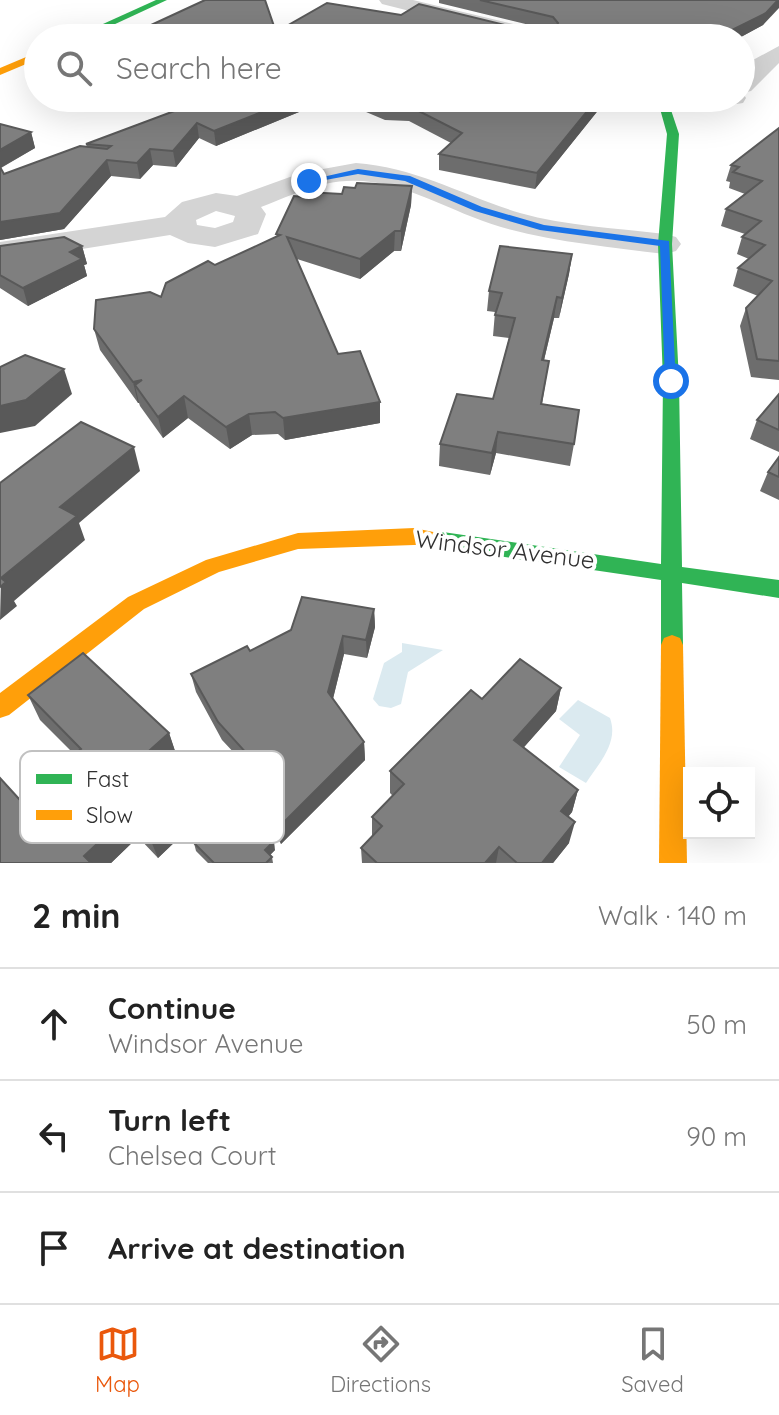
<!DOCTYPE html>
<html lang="en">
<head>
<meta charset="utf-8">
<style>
	:root { --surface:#fff; --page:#f2f2f2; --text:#222; --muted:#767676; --line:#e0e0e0; --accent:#ea580c }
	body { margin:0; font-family:Quicksand,sans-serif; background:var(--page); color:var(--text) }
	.controls { position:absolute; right:24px; bottom:24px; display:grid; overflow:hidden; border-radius:0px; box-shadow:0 8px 32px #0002 }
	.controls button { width:72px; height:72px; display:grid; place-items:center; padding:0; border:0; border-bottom:2px solid var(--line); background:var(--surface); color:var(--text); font:40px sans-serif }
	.stop { position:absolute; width:24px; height:24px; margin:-18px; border:6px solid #1a73e8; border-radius:50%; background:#fff }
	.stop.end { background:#1a73e8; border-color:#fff; box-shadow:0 2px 8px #0008 }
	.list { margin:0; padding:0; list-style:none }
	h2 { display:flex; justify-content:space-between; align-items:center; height:104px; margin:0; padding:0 32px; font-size:34px }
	h2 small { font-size:26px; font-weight:400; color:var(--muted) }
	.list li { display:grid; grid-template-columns:52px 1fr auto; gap:24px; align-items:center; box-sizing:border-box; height:112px; padding:0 32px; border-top:2px solid var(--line) }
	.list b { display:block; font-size:30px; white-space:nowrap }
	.list p { margin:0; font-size:26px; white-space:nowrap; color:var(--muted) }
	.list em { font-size:26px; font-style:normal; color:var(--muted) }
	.icon { flex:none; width:44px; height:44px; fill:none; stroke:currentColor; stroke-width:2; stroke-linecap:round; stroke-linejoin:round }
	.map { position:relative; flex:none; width:779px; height:863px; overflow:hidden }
	.search { position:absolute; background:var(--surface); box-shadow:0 8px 32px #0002; left:24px; right:24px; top:24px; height:88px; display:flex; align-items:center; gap:20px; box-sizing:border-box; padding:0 28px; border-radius:44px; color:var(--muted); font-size:30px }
	.sheet { height:440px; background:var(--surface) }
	nav { display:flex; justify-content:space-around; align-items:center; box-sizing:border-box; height:112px; border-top:2px solid var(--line); background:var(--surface); font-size:22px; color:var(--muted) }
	nav a { display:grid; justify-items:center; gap:4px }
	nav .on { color:var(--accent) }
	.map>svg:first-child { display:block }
	.water { fill:#dbeaf0 }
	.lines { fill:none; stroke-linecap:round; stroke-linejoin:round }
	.street { fill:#d4d4d4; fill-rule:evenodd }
	.fast { fill:#30b455; fill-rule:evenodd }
	.slow { fill:#ff9f0a; fill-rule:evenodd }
	.wall { fill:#6d6d6d }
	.shaded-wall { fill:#595959 }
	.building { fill:#7f7f7f; stroke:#595959; stroke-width:2 }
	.route { fill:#1a73e8 }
	.labels { text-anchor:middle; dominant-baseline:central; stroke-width:8; stroke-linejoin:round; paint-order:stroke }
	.street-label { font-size:24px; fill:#303030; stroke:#fff }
	.key { fill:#fff; stroke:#c1c1c1; stroke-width:2 }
	.key-label { font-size:22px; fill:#303030 }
</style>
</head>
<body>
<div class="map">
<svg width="779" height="863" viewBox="0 0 779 863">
	<rect width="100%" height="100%" fill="#fff"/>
	<g class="water">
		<polygon points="402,643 443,650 408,672 401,704 391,708 379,706 373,699 384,663 402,652"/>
		<path d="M578 700 610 718C619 743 599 763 586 783L559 767 580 735 559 719Z"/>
	</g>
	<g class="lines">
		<g class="street">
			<polygon points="379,0 413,0 551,33 554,38 517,38 382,4"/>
			<polygon points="779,46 779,63 751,91 743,93 746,98 743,103 704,109 669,103 666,98 741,98 741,73 753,60"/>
			<path d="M356 163C415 167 464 196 520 213 566 226 617 228 665 234L676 237 681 244 676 251 665 254C610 247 555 242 501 227 442 210 390 169 325 184 303 189 282 199 261 207L266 214 258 234 215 247 188 243 170 235 0 262V242L165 217 182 202 216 193 237 196 301 173ZM216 211 235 216 233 222 215 228 197 225 196 220Z"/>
		</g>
		<g class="fast">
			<polygon points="156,0 167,0 85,38 72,38"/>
			<polygon points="657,98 667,98 679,134 672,244 679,381 682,567 779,580 779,598 682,583 683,645 680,652 672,655 664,652 661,645 661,580 436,547 429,544 426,539 429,534 436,531 661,564 663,381 658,244 667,134"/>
		</g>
		<g class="slow">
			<polygon points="38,52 38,59 0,75 0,68"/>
			<polygon points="414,528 443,534 446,539 443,544 298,549 219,572 144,609 9,715 0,718 0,693 128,597 206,560 298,533"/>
			<polygon points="672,635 680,638 683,645 687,863 659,863 661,645 664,638"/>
		</g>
	</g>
	<g class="wall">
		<polygon points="439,0 779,0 763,25 739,38 123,38 276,32 401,15 517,28 542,28 439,3"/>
		<polygon points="209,98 608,98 535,189 439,170 439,154 451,143 409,121 385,120 333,98 216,146 199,138 176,167 153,165 140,179 111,176 64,229 0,240 0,124 31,132 35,148 1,168 4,174 87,147 86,144"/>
		<polygon points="779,128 779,380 751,377 740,326 746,308 758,296 733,286 738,268 749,259 737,254 742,237 745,234 721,226 726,209 745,194 729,188 730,182 726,181 731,165"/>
		<polygon points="412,186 411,205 401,251 394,251 360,279 297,259 338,354 380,402 380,423 285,440 278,434 252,435 230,449 188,418 163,438 140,406 139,403 138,403 100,350 94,329 161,297 215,265 277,236 276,234 304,197 342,194 355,188"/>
		<polygon points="0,246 82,246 87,264 84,265 87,276 28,306 0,288"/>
		<polygon points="572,254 569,274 559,318 554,318 544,360 549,361 542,404 574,444 570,466 496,453 490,475 439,466 440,444 493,399 509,338 493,336 495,312 487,311 489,291"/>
		<polygon points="779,394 779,452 750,439 757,420"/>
		<polygon points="779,457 779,500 760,491 768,472"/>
		<polygon points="374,609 375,627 367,658 344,654 333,699 364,742 365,760 281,844 253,795 250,778 254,774 222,740 196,692 191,674 250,651"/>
		<polygon points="561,688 556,711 523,748 578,790 572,812 568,816 569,843 553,863 362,863 361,848 372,837 372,817 393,796 390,793 390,771 482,699"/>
		<polygon points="28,695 169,733 177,757 167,766 195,793 202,816 158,858 138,837 111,863 0,863 20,800 74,754 40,720"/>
		<polygon points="194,843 275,850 270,855 272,857 273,863 208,863 196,851"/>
	</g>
	<g class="shaded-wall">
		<polygon points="779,0 779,8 763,25 739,38 716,38"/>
		<polygon points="297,98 333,98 216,146 214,131"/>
		<polygon points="598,98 608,98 535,189 537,173"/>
		<polygon points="197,123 199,138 176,167 173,151"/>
		<polygon points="31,132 35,148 0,168 0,150"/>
		<polygon points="150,149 153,165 140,179 137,163"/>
		<polygon points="107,160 111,176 64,229 0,240 0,222"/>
		<polygon points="412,186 411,205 401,251 401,231"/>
		<polygon points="395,231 394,251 360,279 360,259"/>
		<polygon points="82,246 87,264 84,265 87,276 28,306 23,288 70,252"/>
		<polygon points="572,254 569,274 559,318 562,298"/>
		<polygon points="557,297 554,318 539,381 542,360"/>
		<polygon points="64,369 72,394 35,426 0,433 0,406"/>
		<polygon points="142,380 135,385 139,403 138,403 133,382"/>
		<polygon points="184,396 188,418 163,438 158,417"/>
		<polygon points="380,402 380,423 285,440 283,418"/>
		<polygon points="249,414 252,435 230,449 226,427"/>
		<polygon points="498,432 496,453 490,475 492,453"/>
		<polygon points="134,447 140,471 79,523 85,540 14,601 17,606 0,620 1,578 60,507"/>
		<polygon points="374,609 375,627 367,658 366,640"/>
		<polygon points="343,636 344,654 330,710 328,692"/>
		<polygon points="561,688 556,711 510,763 514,740"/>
		<polygon points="169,733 177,757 159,773 150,750"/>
		<polygon points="364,742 365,760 281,844 278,828"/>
		<polygon points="578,790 572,812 556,833 561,811"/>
		<polygon points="195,793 202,816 158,858 149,836"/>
		<polygon points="128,815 138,837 111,863 88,863 84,856"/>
		<polygon points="575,822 569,843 553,863 542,863"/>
		<polygon points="274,841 275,850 266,859 265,850"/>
		<polygon points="499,847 496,863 485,863"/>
	</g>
	<g class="building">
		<polygon points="205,0 265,0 276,32 327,3 401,15 419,4 517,28 556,28 558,23 553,17 480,0 778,0 766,13 716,38 685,38 654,30 647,38 123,38"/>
		<polygon points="209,98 297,98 214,131 197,123 173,151 150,149 137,163 107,160 60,213 0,222 0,167 4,174 80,146 107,149 111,146 86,144"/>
		<polygon points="367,98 598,98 537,173 439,154 462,133 409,106 385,105"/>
		<polygon points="0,124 31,132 0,150"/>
		<polygon points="779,128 779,361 757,359 746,308 772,281 738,268 765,245 742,237 761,221 726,209 762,181 733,172 739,167 731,165"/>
		<polygon points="357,183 412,186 401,231 395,231 360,259 287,237 338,354 360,351 380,402 283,418 275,412 249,414 226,427 184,396 158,417 135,385 142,380 133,382 94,329 96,300 150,292 161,297 166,283 208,261 215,265 280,235 276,234 294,196 304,197 306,192 342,194 344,187 355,188"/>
		<polygon points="64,237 82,246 70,252 82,259 23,288 0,275 0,246"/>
		<polygon points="500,246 572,254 562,298 557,297 542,360 549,361 541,404 579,410 574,444 498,432 492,453 440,444 457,394 493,399 515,318 495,315 502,293 489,291"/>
		<polygon points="25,355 64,369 26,400 0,406 0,367"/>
		<polygon points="779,394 779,430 757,420"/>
		<polygon points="81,422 134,447 60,507 77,516 1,578 6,582 0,587 0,483"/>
		<polygon points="779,457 779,477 768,472"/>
		<polygon points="302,597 374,609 366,640 343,636 328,692 364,742 278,828 250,778 260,768 218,722 191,674 247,646 250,651 291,630"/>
		<polygon points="83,653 169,733 150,750 195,793 149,836 128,815 84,856 91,863 0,863 0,778 20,800 81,749 28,695"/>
		<polygon points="520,659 561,688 514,740 578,790 561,811 575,822 542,863 517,863 499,847 485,863 377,863 361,848 382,826 372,817 404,784 390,771 471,690 482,699"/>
		<polygon points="234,804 274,841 265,850 272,857 266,863 214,863 194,843"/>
	</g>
	<polygon class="route" points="358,169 410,176 482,207 544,225 669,241 676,384 665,381 660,246 540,230 475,211 405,181 358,174 309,183 305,181"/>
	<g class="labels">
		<g class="street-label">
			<text transform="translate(505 549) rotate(7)">Windsor Avenue</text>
		</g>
	</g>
	<rect x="20" y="751" width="264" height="92" rx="12" class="key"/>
	<rect x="36" y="774" width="36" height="10" fill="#30b455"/>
	<rect x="36" y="810" width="36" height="10" fill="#ff9f0a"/>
	<g class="key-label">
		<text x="86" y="787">Fast</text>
		<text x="86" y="823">Slow</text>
	</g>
</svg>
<div class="controls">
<button><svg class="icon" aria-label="locate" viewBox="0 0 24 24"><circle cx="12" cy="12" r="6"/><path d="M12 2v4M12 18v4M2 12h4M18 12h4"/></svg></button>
</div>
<div class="stop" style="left:671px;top:381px"></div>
<div class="stop end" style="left:309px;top:181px"></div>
<div class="search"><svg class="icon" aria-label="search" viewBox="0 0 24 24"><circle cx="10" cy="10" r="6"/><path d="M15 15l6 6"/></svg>Search here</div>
</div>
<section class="sheet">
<h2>2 min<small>Walk · 140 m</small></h2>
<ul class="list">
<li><svg class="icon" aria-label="ahead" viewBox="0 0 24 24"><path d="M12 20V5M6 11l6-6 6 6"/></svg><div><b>Continue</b><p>Windsor Avenue</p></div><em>50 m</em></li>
<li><svg class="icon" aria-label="left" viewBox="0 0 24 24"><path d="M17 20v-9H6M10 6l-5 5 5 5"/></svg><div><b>Turn left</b><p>Chelsea Court</p></div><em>90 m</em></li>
<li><svg class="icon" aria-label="arrive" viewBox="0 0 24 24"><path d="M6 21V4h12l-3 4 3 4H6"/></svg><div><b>Arrive at destination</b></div></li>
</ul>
</section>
<nav>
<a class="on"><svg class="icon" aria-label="map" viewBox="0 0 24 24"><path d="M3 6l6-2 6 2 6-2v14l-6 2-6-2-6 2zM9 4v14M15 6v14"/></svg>Map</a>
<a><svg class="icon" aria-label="directions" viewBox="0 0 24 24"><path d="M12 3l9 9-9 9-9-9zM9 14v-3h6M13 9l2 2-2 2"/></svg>Directions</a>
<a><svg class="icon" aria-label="saved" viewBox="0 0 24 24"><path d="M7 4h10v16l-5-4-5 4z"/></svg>Saved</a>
</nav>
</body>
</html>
